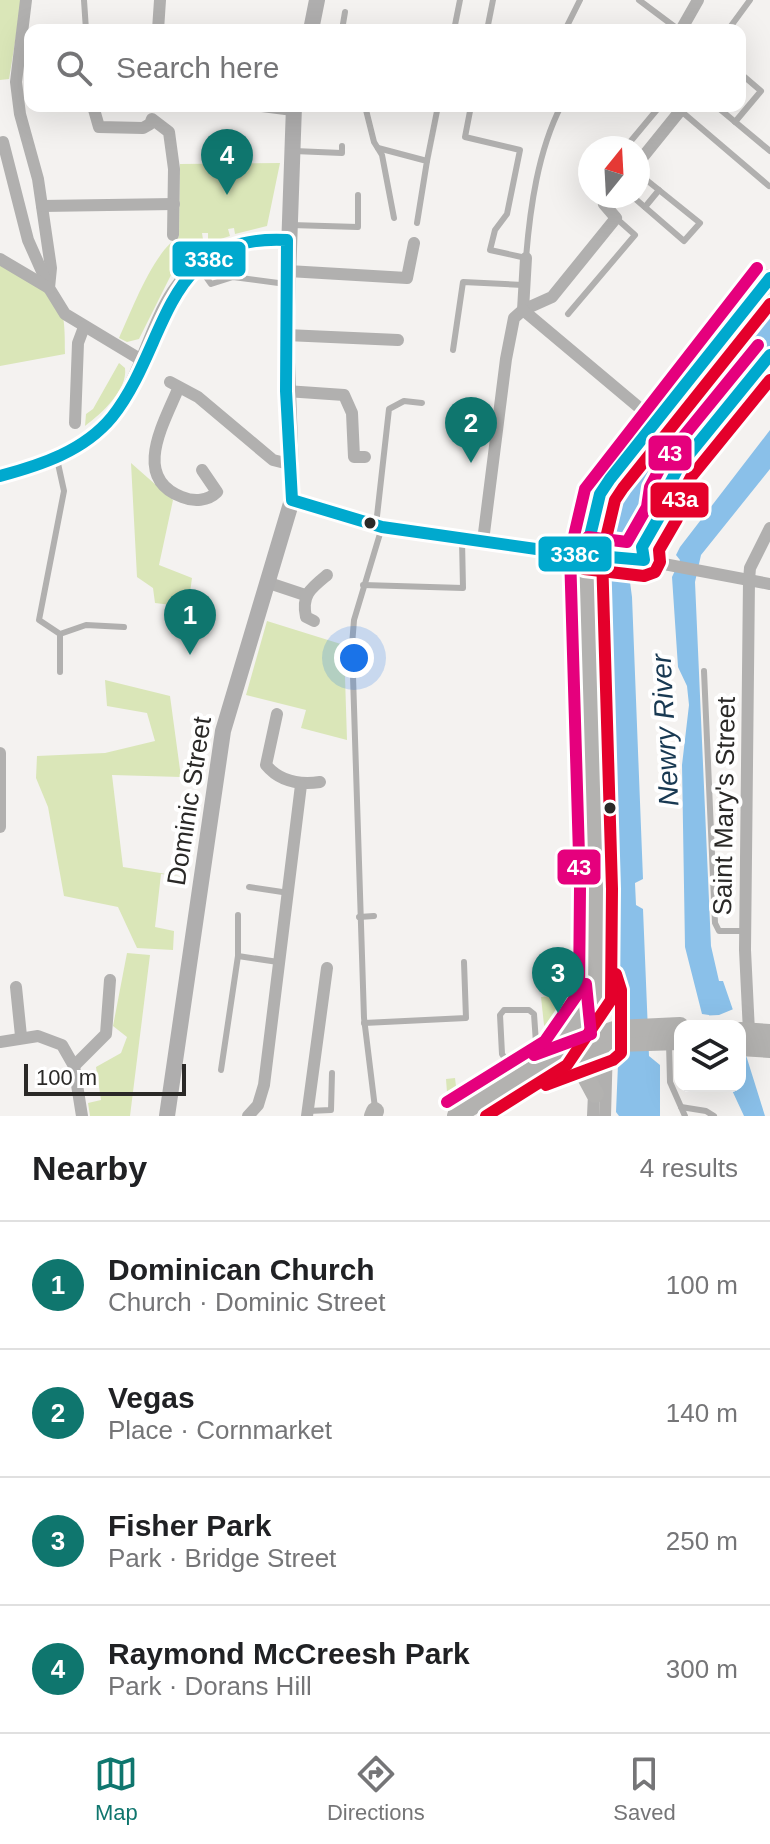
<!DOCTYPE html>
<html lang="en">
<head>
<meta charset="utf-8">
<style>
	:root { --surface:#fff; --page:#f2f2f2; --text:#202124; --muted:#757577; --line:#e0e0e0; --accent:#0f766e }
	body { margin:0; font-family:Helvetica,sans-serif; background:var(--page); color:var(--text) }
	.controls { position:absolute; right:24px; bottom:24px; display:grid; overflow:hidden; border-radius:16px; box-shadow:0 8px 32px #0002 }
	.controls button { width:72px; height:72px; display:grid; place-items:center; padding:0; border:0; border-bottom:2px solid var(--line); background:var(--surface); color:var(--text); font:40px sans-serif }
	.compass { position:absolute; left:578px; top:136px; width:72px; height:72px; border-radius:50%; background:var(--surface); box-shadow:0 8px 32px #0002; rotate:18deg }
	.scale { position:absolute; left:24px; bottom:20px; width:162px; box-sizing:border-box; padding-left:8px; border:4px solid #2a2927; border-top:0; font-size:22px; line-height:28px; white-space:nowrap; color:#2a2927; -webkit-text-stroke:6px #fff; paint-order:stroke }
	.you { position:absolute; left:354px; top:658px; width:28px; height:28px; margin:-20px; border:6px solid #fff; border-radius:50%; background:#1a73e8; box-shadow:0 0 0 12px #1a73e833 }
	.badge { display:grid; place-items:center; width:52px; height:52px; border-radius:50%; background:var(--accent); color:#fff; font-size:26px; font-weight:700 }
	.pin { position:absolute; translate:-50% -66px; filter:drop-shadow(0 2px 4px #0008) }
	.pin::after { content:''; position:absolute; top:42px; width:28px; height:24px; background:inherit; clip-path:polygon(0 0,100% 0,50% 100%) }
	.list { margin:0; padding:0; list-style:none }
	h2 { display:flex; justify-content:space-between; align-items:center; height:104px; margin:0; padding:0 32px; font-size:34px }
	h2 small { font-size:26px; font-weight:400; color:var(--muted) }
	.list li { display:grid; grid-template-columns:52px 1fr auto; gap:24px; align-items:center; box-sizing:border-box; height:128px; padding:0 32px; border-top:2px solid var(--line) }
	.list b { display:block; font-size:30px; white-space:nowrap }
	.list p { margin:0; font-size:26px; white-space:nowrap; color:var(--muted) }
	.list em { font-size:26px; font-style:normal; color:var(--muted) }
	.icon { flex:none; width:44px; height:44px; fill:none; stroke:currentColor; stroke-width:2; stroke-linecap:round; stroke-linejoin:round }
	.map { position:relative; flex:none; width:770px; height:1116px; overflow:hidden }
	.search { position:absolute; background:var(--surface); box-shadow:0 8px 32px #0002; left:24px; right:24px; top:24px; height:88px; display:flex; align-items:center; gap:20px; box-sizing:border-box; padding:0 28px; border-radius:16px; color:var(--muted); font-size:30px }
	.sheet { height:616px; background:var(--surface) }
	nav { display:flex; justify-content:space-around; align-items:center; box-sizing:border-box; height:112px; border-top:2px solid var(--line); background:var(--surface); font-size:22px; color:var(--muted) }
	nav a { display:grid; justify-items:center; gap:4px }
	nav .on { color:var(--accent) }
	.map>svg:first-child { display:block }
	.green { fill:#dae6b8 }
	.water { fill:#8ac0e9 }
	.pier { fill:#f4f2f0 }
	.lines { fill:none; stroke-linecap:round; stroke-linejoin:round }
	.lane { stroke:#b1b0af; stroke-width:6 }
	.street { stroke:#b1b0af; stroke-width:12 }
	.secondary { stroke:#afaeae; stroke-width:16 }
	.primary { stroke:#b3b2b0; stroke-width:18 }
	.bus-1-casing { stroke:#fff; stroke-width:18 }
	.bus-2-casing { stroke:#fff; stroke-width:18 }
	.bus-3-casing { stroke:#fff; stroke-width:18 }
	.bus-1 { stroke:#00a9ce; stroke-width:12 }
	.bus-2 { stroke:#e4002b; stroke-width:12 }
	.bus-3 { stroke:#e5007d; stroke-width:12 }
	.bus-dot { fill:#2a2927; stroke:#fff; stroke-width:3 }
	.labels { text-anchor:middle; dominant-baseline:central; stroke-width:8; stroke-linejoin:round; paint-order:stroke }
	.street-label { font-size:26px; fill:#2a2927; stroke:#fff }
	.water-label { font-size:28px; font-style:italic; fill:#183952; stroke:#fff }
	.line-badge { stroke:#fff; stroke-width:3 }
	.badge-label { font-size:22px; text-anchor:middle; font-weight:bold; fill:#fff }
</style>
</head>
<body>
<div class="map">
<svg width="770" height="1116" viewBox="0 0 770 1116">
	<rect width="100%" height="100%" fill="#f4f2f0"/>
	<g class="green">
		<polygon points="0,0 22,0 9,79 0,80"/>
		<path d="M280 163 267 226 235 234 234 228 228 229 230 236 208 243V233H202L204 246 174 269 139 339 127 342 119 338C131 312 154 250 179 237L180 164Z"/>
		<path d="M0 264C56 291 66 289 65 354L0 366Z"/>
		<path d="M119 363 125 368C128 390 101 414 85 426L86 414 93 409Z"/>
		<polygon points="131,463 173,500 159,565 192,578 188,607 155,603 153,588 137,577"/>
		<polygon points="267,621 344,645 347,740 301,728 306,710 246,695"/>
		<polygon points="105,680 170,696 181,777 112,775 123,867 185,877 161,874 155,927 174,931 173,950 137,948 118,907 64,896 48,807 36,778 37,756 105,753 155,741 147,713 107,706"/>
		<polygon points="127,953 150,955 130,1116 90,1116 88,1103 101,1100 96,1067 121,1053 127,1037 113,1026"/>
		<polygon points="571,986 587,986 581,1002 551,1038 544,1025 541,997 571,994"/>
		<polygon points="482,1077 487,1077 490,1082 448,1106 446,1079 455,1078 456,1086 481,1086"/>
	</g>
	<g class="water">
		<polygon points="770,302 770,347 679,459 625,545 632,597 643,879 635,883 636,905 643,909 649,1056 660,1065 660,1116 619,1116 616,1112 620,1017 615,922 619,881 614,870 606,542 619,496 650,446"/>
		<polygon points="770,430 770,469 701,555 695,582 711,946 719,981 723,981 733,1010 712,1026 709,1015 702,1014 685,947 682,765 689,705 687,686 678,667 672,577 680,560 676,555 680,547"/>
		<polygon points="740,1036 765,1116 744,1116 730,1086 740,1086"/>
	</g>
	<polygon class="pier" points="736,1008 740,1026 708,1026 706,1019 698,1016 719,1015"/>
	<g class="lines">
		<g class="lane">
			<polyline points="84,0 86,30"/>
			<polyline points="639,0 679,30"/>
			<polyline points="342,30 345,12"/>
			<polyline points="454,30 460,0"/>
			<polyline points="487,30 493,0"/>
			<polyline points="565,30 580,0"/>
			<polyline points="728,30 750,0"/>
			<polyline points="365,106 374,142 382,155 394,218"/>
			<path d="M471 106 465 137 520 150 507 214 495 230 490 250 526 258C530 208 538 151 561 106"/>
			<polyline points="716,106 770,151"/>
			<polyline points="681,111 769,186"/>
			<polyline points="735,122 761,91 740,73"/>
			<polyline points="378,148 427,161 417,223"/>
			<polyline points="625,148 660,106"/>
			<polyline points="294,151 342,153 342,146"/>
			<polyline points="427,161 438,106"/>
			<polyline points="632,196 684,241 700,223 644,178"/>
			<polyline points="645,207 659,190"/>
			<polyline points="291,225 358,227 358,195"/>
			<polyline points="199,267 211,284 233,277 286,284"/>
			<polyline points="568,314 635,235 616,218"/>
			<polyline points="453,350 463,282 523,285"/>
			<polyline points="57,459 64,491 39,620 60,634 86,625 124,627"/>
			<polyline points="376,525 389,409 404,401 422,403"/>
			<polyline points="644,560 642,547 662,512 665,493 678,468 770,355"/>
			<polyline points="363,585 463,588 462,540"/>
			<polyline points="60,634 60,672"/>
			<polyline points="704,671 715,923 719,931 745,931"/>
			<polyline points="249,887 289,893"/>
			<polyline points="359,917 374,916"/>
			<polyline points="238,956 278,962"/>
			<polyline points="364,1023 466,1018 464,962"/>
			<polyline points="669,1043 670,1082 685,1116"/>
			<polyline points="221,1070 238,956 238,915"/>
			<polyline points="517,1076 502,1054 500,1015 504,1010 529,1010 534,1014 536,1043 546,1056"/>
			<polyline points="681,1107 706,1111 714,1116"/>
			<polyline points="375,1108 364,1018 352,645 354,620 382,527"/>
			<polyline points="308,1111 331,1110 332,1073"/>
		</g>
		<g class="street">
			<polyline points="26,0 16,82 20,114 38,179 51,268 49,288 65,314 143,361"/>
			<polyline points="158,30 160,0"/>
			<polyline points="681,30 698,0"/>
			<polyline points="93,106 99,127 143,128 150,124 152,119 169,132 174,169 173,235"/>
			<polyline points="262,106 293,110"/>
			<polyline points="3,142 28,240 48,285"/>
			<polyline points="638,163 684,106"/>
			<polyline points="42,206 174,204"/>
			<polyline points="526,258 523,310 552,297 616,218 604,204 611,196"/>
			<polyline points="0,259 49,288"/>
			<polyline points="288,271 407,278 414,243"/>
			<polyline points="286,335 398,340"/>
			<polyline points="170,382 198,397 273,460 289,464"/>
			<path d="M178 389C164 423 131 478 182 497 194 502 208 501 217 492L202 470"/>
			<polyline points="286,391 344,395 352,413 354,457 365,457"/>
			<polyline points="75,423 78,343 84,327"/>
			<polyline points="292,500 382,527 564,553 632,558 770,584"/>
			<polyline points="483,541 506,359 514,318 523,310 654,420"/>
			<polyline points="269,583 305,595"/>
			<path d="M314 621 306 617C301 595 311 588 327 575"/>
			<path d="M277 714 266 765C280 782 299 785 320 782"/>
			<polyline points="0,753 0,827"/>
			<polyline points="16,987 21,1036"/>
			<polyline points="749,1032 745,950 749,580 750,568 770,528"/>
			<polyline points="0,1042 38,1036 62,1045 74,1066 82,1116"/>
			<polyline points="74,1066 106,1034 110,980"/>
			<polyline points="248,1116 258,1105 264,1085 301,785"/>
			<polyline points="307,1116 327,968"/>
			<polyline points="593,1116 596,1049"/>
			<polyline points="605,1116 607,1045"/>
		</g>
		<g class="secondary">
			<polyline points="311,30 317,0"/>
			<path d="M0 476C43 465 83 452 112 416 156 363 152 283 221 252 242 242 264 238 287 240"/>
			<polyline points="167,1116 223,731 292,500 286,335 294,106"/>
		</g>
		<g class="primary">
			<polyline points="740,1031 770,1033"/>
			<polyline points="558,1047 595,997"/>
			<polyline points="740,1047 770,1049"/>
			<polyline points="596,1049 596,889 586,553 600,494 610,479 770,278"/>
			<polyline points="570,1059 581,1068 595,1094"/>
			<polyline points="555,1065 617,1043 680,1041"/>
			<polyline points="373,1116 375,1111"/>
			<polyline points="456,1116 578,1042 617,1029 680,1026"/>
		</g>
		<g class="bus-1-casing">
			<g id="bus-1">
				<path d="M0 476C41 465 84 451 112 417 170 344 161 233 287 240L286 391 292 500 382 527 564 553 644 560 642 547 662 512 665 493 678 468 770 355"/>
				<polyline points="586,553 600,494 610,479 770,278"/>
			</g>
		</g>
		<g class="bus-2-casing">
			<g id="bus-2">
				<polyline points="584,569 644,576 655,572 660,562 659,550 677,519 680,498 691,477 770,380"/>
				<polyline points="546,1085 613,1060 621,1053 621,990 616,974"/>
				<polyline points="486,1116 567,1065 611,1000 612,889 602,555 615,500 623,488 770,304"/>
			</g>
		</g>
		<g class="bus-3-casing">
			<g id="bus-3">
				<polyline points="588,537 627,542 647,507 650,487 665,459 758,345"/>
				<polyline points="534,1055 591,1034 586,984"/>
				<polyline points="447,1102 545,1041 579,992 580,889 570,553 585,489 757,268"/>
			</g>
		</g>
		<use href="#bus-1" class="bus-1"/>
		<use href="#bus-2" class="bus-2"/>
		<use href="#bus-3" class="bus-3"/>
	</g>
	<g class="bus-dot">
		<circle cx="370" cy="523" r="7"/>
		<circle cx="610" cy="808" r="7"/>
	</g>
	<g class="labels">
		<g class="street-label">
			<text transform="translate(189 801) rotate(-81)">Dominic Street</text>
			<text transform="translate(724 806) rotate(-89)">Saint Mary's Street</text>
		</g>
		<g class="water-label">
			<text transform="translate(665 730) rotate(-93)">Newry River</text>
		</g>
	</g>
	<g class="line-badge">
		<rect x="171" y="240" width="76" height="38" rx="8" fill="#00a9ce"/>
		<rect x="647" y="434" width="46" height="38" rx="8" fill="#e5007d"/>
		<rect x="649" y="481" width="61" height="38" rx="8" fill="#e4002b"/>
		<rect x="537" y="535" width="76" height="38" rx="8" fill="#00a9ce"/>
		<rect x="556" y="848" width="46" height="38" rx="8" fill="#e5007d"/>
	</g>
	<g class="badge-label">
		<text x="209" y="267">338c</text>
		<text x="670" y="461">43</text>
		<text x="680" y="507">43a</text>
		<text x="575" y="562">338c</text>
		<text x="579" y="875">43</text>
	</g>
</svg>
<div class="controls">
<button><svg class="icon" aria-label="layers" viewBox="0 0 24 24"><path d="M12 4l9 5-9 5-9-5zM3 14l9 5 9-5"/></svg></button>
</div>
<svg class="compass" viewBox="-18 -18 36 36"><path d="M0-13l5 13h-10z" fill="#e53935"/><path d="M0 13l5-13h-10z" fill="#757577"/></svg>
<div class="scale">100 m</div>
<div class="you"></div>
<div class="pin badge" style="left:190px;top:655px">1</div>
<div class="pin badge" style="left:471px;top:463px">2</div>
<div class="pin badge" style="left:558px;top:1013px">3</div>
<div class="pin badge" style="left:227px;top:195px">4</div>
<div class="search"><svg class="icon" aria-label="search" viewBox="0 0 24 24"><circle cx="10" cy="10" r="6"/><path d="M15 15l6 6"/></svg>Search here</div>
</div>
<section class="sheet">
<h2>Nearby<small>4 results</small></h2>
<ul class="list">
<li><span class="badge">1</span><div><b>Dominican Church</b><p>Church · Dominic Street</p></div><em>100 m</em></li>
<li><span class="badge">2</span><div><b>Vegas</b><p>Place · Cornmarket</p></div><em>140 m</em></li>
<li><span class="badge">3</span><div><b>Fisher Park</b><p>Park · Bridge Street</p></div><em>250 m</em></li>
<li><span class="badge">4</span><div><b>Raymond McCreesh Park</b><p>Park · Dorans Hill</p></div><em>300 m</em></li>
</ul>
</section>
<nav>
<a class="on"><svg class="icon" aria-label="map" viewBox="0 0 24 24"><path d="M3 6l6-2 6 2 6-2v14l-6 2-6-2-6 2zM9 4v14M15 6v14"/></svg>Map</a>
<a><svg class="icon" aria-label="directions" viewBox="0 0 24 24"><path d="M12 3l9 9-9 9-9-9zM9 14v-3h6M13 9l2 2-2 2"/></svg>Directions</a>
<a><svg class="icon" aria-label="saved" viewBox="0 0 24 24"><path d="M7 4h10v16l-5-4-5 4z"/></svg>Saved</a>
</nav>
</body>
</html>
